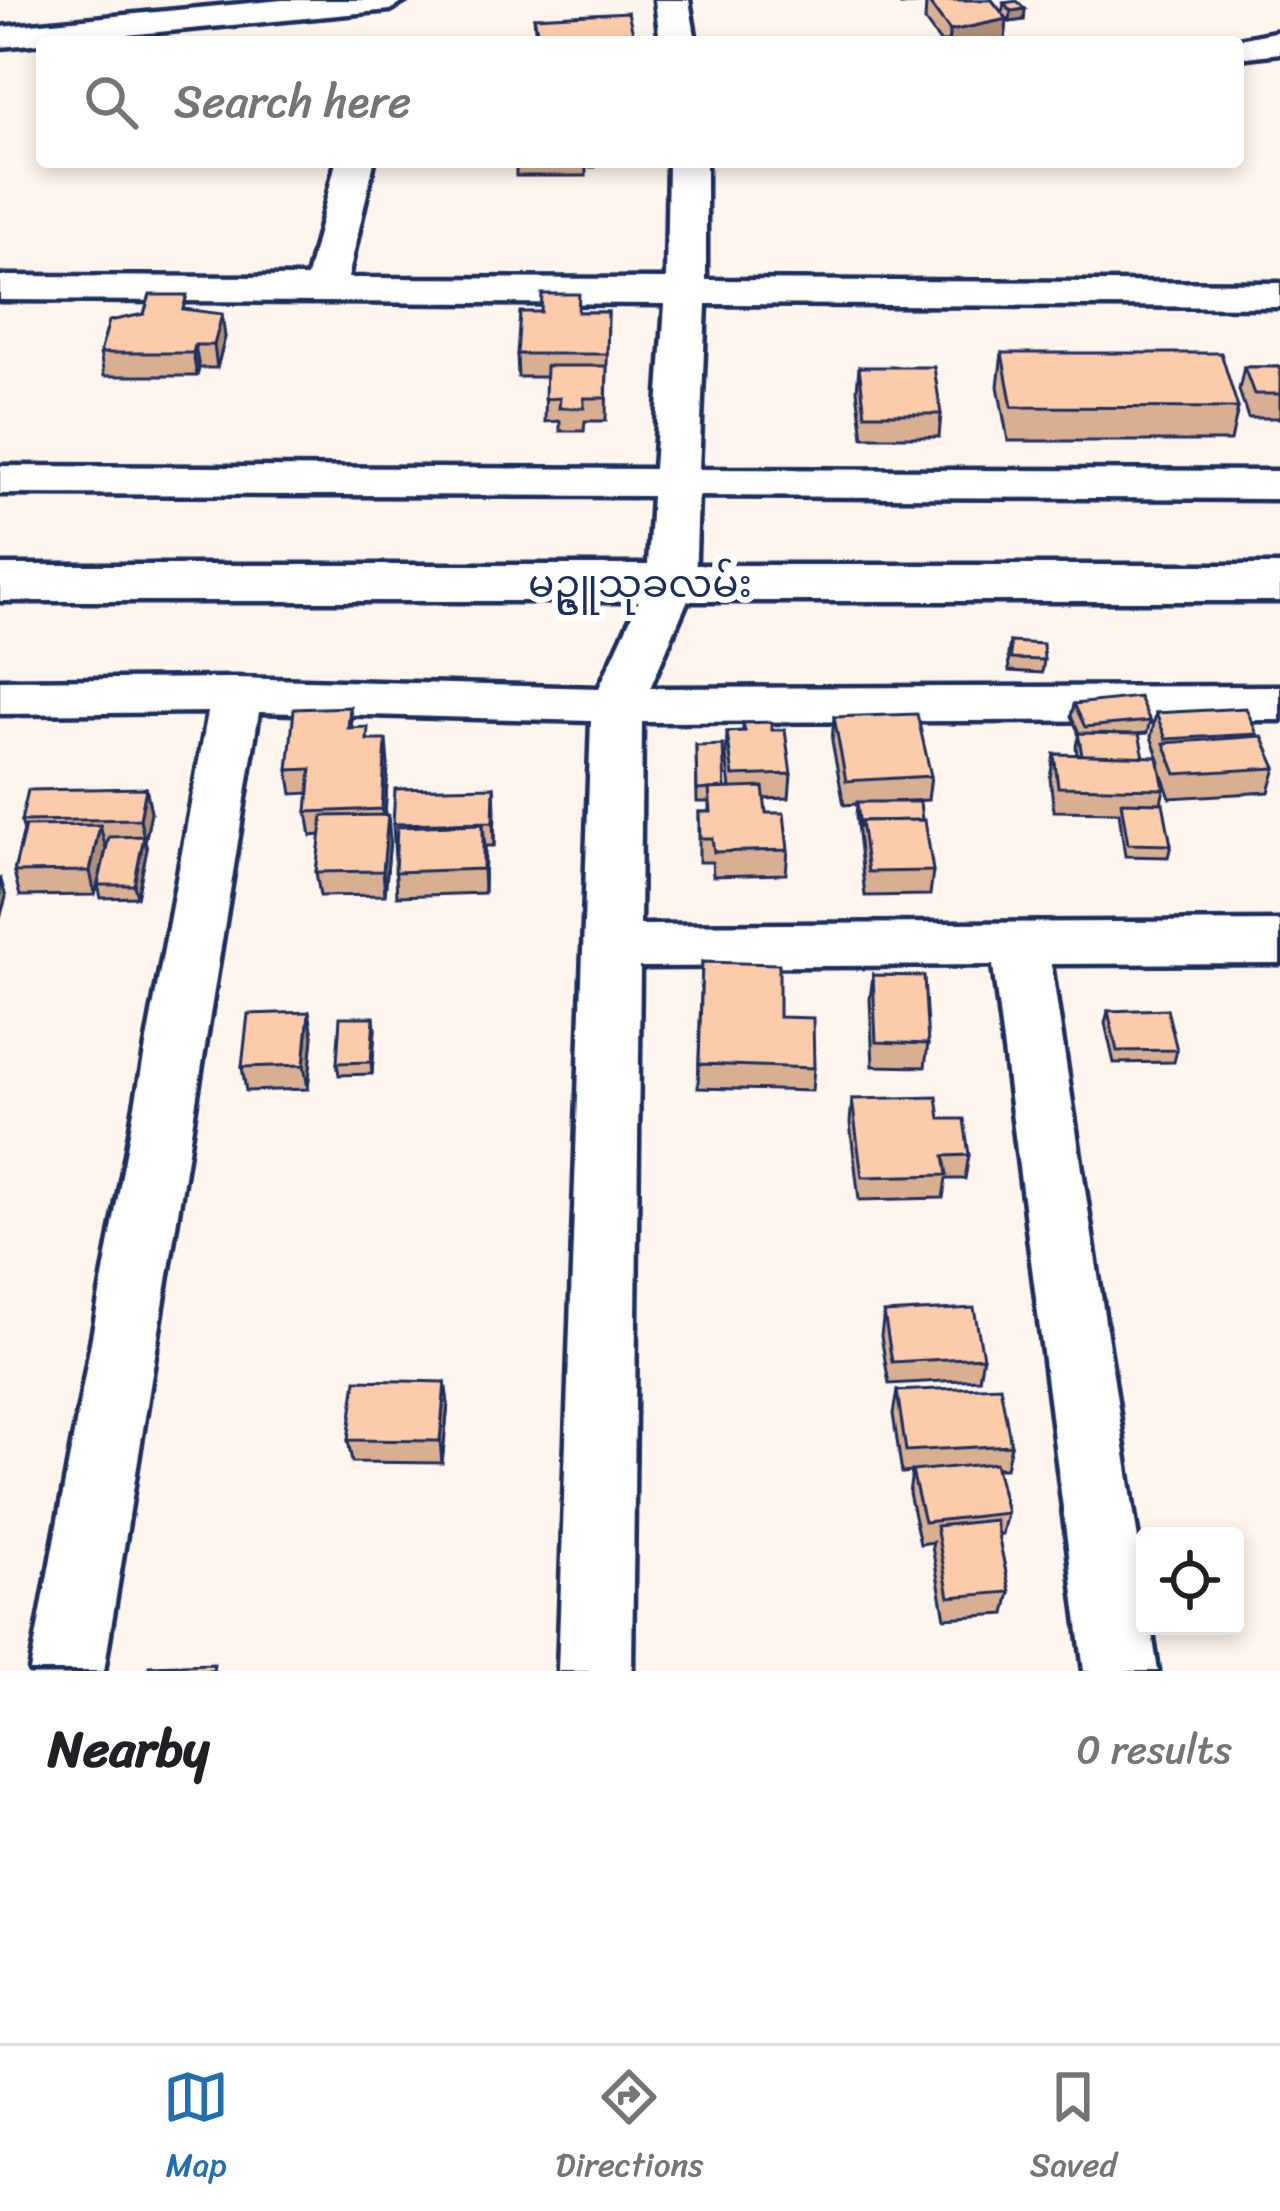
<!DOCTYPE html>
<html lang="en">
<head>
<meta charset="utf-8">
<style>
	:root { --surface:#fff; --page:#f6f6f6; --text:#202124; --muted:#757577; --line:#e0e0e0; --accent:#1f6fb2 }
	body { margin:0; font-family:Sriracha,"Noto Sans Myanmar",sans-serif; background:var(--page); color:var(--text) }
	.controls { position:absolute; right:36px; bottom:36px; display:grid; overflow:hidden; border-radius:12px; box-shadow:0 6px 18px #0003 }
	.controls button { width:108px; height:108px; display:grid; place-items:center; padding:0; border:0; border-bottom:3px solid var(--line); background:var(--surface); color:var(--text); font:60px sans-serif }
	.list { margin:0; padding:0; list-style:none }
	h2 { display:flex; justify-content:space-between; align-items:center; height:156px; margin:0; padding:0 48px; font-size:51px }
	h2 small { font-size:39px; font-weight:400; color:var(--muted) }
	.icon { flex:none; width:66px; height:66px; fill:none; stroke:currentColor; stroke-width:2; stroke-linecap:round; stroke-linejoin:round }
	.map { position:relative; flex:none; width:1280px; height:1671px; overflow:hidden }
	.search { position:absolute; background:var(--surface); box-shadow:0 6px 18px #0003; left:36px; right:36px; top:36px; height:132px; display:flex; align-items:center; gap:30px; box-sizing:border-box; padding:0 42px; border-radius:12px; color:var(--muted); font-size:45px }
	.sheet { height:372px; background:var(--surface) }
	nav { display:flex; justify-content:space-around; align-items:center; box-sizing:border-box; height:168px; border-top:3px solid var(--line); background:var(--surface); font-size:33px; color:var(--muted) }
	nav a { display:grid; justify-items:center; gap:6px }
	nav .on { color:var(--accent) }
	.map>svg:first-child { display:block }
	.lines { fill:none; stroke-linecap:round; stroke-linejoin:round }
	.street-casing { stroke:#1b2f5e; stroke-width:9 }
	.secondary-casing { stroke:#1b2f5e; stroke-width:9 }
	.street { fill:#fff; fill-rule:evenodd }
	.secondary { fill:#fff; fill-rule:evenodd }
	.wall { fill:#d9af92; stroke:#1b2f5e; stroke-width:3 }
	.shaded-wall { fill:#b08f77; stroke:#1b2f5e; stroke-width:3 }
	.building { fill:#fcccaa; stroke:#1b2f5e; stroke-width:3 }
	.labels { text-anchor:middle; dominant-baseline:central; stroke-width:12; stroke-linejoin:round; paint-order:stroke }
	.street-label { font-size:39px; fill:#1b2f5e; stroke:#fff }
</style>
</head>
<body>
<div class="map">
<svg width="1280" height="1671" viewBox="0 0 1280 1671">
	<rect width="100%" height="100%" fill="#fef5ee"/>
	<filter id="ink" filterUnits="userSpaceOnUse"><feTurbulence type="fractalNoise" baseFrequency=".00833" numOctaves="2"/><feDisplacementMap in="SourceGraphic" scale="24" xChannelSelector="R" yChannelSelector="G"/><feConvolveMatrix kernelMatrix="1 2 1 2 8 2 1 2 1" color-interpolation-filters="sRGB"/></filter>
	<g filter="url(#ink)">
		<g class="lines">
			<g class="street-casing">
				<g id="street">
					<polygon points="282,0 407,0 390,10 0,47 0,27"/>
					<polygon points="655,0 689,0 696,42 660,42"/>
					<polygon points="1280,31 1280,53 1238,58 1238,42 1224,42"/>
					<polygon points="336,162 374,162 348,278 666,279 668,162 706,162 706,280 1280,283 1280,307 706,304 699,469 1280,471 1280,499 698,496 695,583 650,688 1280,686 1280,720 642,722 640,925 1280,921 1280,963 1051,964 1145,1586 1145,1626 1151,1626 1158,1671 1084,1671 993,965 640,967 632,1671 558,1671 591,721 259,712 104,1671 30,1671 208,712 0,714 0,680 236,678 599,688 647,583 652,496 0,494 0,466 654,469 665,304 0,300 0,276 307,277"/>
				</g>
			</g>
			<g class="secondary-casing">
				<rect id="secondary" x="0" y="565" width="1280" height="36"/>
			</g>
			<use href="#street" class="street"/>
			<use href="#secondary" class="secondary"/>
		</g>
		<g class="wall">
			<polygon points="897,0 992,0 1002,13 1004,3 1025,9 1024,20 1010,22 1005,17 1007,19 1005,40 940,42 925,21 926,3 901,5"/>
			<polygon points="534,17 633,33 633,42 536,42"/>
			<polygon points="516,162 595,162 595,167 586,167 586,176 516,176"/>
			<polygon points="190,310 225,337 217,368 199,368 197,376 104,376 100,353 144,314"/>
			<polygon points="580,312 608,312 606,421 585,421 584,431 560,431 560,421 545,422 546,377 518,377 517,354"/>
			<polygon points="1002,353 1238,408 1231,441 1008,441 998,386"/>
			<polygon points="859,367 941,414 939,437 863,437 857,390"/>
			<polygon points="1244,367 1280,367 1280,418 1248,418 1239,390"/>
			<polygon points="1010,642 1044,660 1042,673 1009,671 1008,654"/>
			<polygon points="1074,704 1150,721 1147,733 1135,734 1144,757 1159,766 1160,762 1151,737 1156,713 1257,734 1256,737 1276,768 1269,792 1170,798 1160,770 1164,789 1161,803 1171,845 1168,857 1125,856 1119,812 1054,811 1050,778 1054,754 1077,755 1076,746 1079,733 1071,716"/>
			<polygon points="350,707 352,728 369,740 388,764 385,815 390,839 385,895 320,896 316,872 321,835 311,836 307,812 309,793 292,794 288,770"/>
			<polygon points="834,717 931,776 928,800 890,802 922,820 933,871 930,895 865,896 856,815 857,804 844,805 832,741"/>
			<polygon points="743,723 772,730 791,774 789,798 764,799 766,813 788,850 786,874 713,876 712,862 699,862 699,812 709,812 709,802 697,802 696,746 725,788 730,788 726,756 727,732 743,731"/>
			<polygon points="494,787 494,846 485,846 484,893 397,896 393,824"/>
			<polygon points="146,788 151,812 145,842 147,849 137,897 101,898 98,885 108,844 104,844 106,849 95,895 20,896 14,872 24,831 21,821"/>
			<polygon points="702,962 779,1017 814,1068 812,1091 698,1088"/>
			<polygon points="873,975 928,1044 925,1067 873,1066 870,999"/>
			<polygon points="1108,1011 1177,1050 1174,1062 1114,1063 1105,1023"/>
			<polygon points="309,1012 313,1036 308,1089 246,1091 242,1067"/>
			<polygon points="375,1029 372,1074 339,1075 337,1063"/>
			<polygon points="852,1099 940,1119 969,1155 965,1179 946,1179 943,1198 859,1200 850,1123"/>
			<polygon points="884,1313 983,1357 979,1379 889,1384 881,1336"/>
			<polygon points="445,1382 448,1404 442,1463 352,1462 348,1440"/>
			<polygon points="897,1391 1011,1445 1006,1468 996,1468 1007,1513 1002,1534 998,1535 1010,1592 1005,1614 945,1618 932,1547 933,1542 920,1544 909,1493 912,1472 902,1473 893,1414"/>
		</g>
		<g class="shaded-wall">
			<polygon points="901,0 927,0 926,3 901,5"/>
			<polygon points="1025,9 1024,20 1010,22 1011,11"/>
			<polygon points="1007,19 1005,40 948,42 950,31"/>
			<polygon points="222,314 225,337 217,368 214,345"/>
			<polygon points="195,345 199,368 197,376 193,353"/>
			<polygon points="386,740 388,764 384,833 382,809"/>
			<polygon points="494,787 495,811 494,846 493,822"/>
			<polygon points="146,788 151,812 145,842 147,849 137,897 134,885 144,838 140,819"/>
			<polygon points="388,815 390,839 385,895 383,871"/>
			<polygon points="483,824 485,848 484,893 483,869"/>
			<polygon points="100,825 106,849 95,895 90,871"/>
			<polygon points="0,877 6,897 0,918"/>
			<polygon points="309,1012 313,1036 308,1089 304,1065"/>
			<polygon points="374,1017 375,1029 372,1074 371,1062"/>
			<polygon points="445,1382 448,1404 442,1463 440,1441"/>
		</g>
		<g class="building">
			<polygon points="927,0 992,0 1007,19 950,31"/>
			<polygon points="1017,1 1025,9 1011,11 1004,3"/>
			<polygon points="628,12 633,33 539,39 534,17"/>
			<polygon points="542,294 579,294 578,312 608,312 607,354 517,354 520,312 541,312"/>
			<polygon points="150,295 187,295 183,309 222,314 214,345 195,345 193,353 100,353 109,321 144,314"/>
			<polygon points="1002,353 1221,353 1238,408 1012,407"/>
			<polygon points="546,366 607,366 606,398 584,398 584,408 559,408 560,398 545,399"/>
			<polygon points="859,367 934,367 941,414 865,414"/>
			<polygon points="1244,367 1280,367 1280,394 1254,394"/>
			<polygon points="1010,642 1043,644 1044,660 1011,659"/>
			<polygon points="1139,697 1150,721 1085,727 1074,704"/>
			<polygon points="350,707 348,728 368,727 367,740 386,740 382,809 307,812 311,769 288,770 294,709"/>
			<polygon points="1246,708 1257,734 1166,739 1156,713"/>
			<polygon points="917,714 931,776 846,781 834,717"/>
			<polygon points="771,722 772,730 785,730 791,774 733,776 727,732 745,731 743,723"/>
			<polygon points="1078,733 1139,734 1144,757 1082,755"/>
			<polygon points="1262,736 1276,768 1176,774 1164,743"/>
			<polygon points="723,745 725,788 697,790 696,746"/>
			<polygon points="1054,754 1158,757 1164,789 1058,787"/>
			<polygon points="494,787 493,822 393,824 395,789"/>
			<polygon points="763,787 766,813 784,813 788,850 714,852 712,838 700,838 699,812 711,812 709,789"/>
			<polygon points="146,788 140,819 21,821 28,790"/>
			<polygon points="857,802 920,802 922,820 861,821 860,828"/>
			<polygon points="1121,802 1163,803 1171,845 1128,844"/>
			<polygon points="388,815 383,871 316,872 323,816"/>
			<polygon points="925,820 933,871 868,872 861,821"/>
			<polygon points="483,824 483,869 395,872 397,827"/>
			<polygon points="100,825 90,871 14,872 25,826"/>
			<polygon points="144,836 134,885 98,885 109,837"/>
			<polygon points="702,962 779,964 779,1017 813,1018 814,1068 699,1064"/>
			<polygon points="873,975 924,976 928,1044 876,1042"/>
			<polygon points="1167,1009 1177,1050 1117,1051 1108,1011"/>
			<polygon points="309,1012 304,1065 242,1067 248,1014"/>
			<polygon points="340,1017 374,1017 371,1062 337,1063"/>
			<polygon points="937,1097 940,1119 964,1119 969,1155 944,1156 947,1175 862,1177 852,1099"/>
			<polygon points="974,1308 983,1357 892,1362 884,1313"/>
			<polygon points="356,1380 445,1382 440,1441 348,1440"/>
			<polygon points="1000,1386 1011,1445 906,1451 897,1391"/>
			<polygon points="995,1463 1007,1513 924,1522 912,1471"/>
			<polygon points="995,1520 1010,1592 949,1597 936,1526"/>
			<polygon points="214,1664 213,1671 149,1671 149,1666"/>
		</g>
	</g>
	<g class="labels">
		<g class="street-label">
			<text x="640" y="583">မဥ္ဇူသုခလမ်း</text>
		</g>
	</g>
</svg>
<div class="controls">
<button><svg class="icon" aria-label="locate" viewBox="0 0 24 24"><circle cx="12" cy="12" r="6"/><path d="M12 2v4M12 18v4M2 12h4M18 12h4"/></svg></button>
</div>
<div class="search"><svg class="icon" aria-label="search" viewBox="0 0 24 24"><circle cx="10" cy="10" r="6"/><path d="M15 15l6 6"/></svg>Search here</div>
</div>
<section class="sheet">
<h2>Nearby<small>0 results</small></h2>
<ul class="list">
</ul>
</section>
<nav>
<a class="on"><svg class="icon" aria-label="map" viewBox="0 0 24 24"><path d="M3 6l6-2 6 2 6-2v14l-6 2-6-2-6 2zM9 4v14M15 6v14"/></svg>Map</a>
<a><svg class="icon" aria-label="directions" viewBox="0 0 24 24"><path d="M12 3l9 9-9 9-9-9zM9 14v-3h6M13 9l2 2-2 2"/></svg>Directions</a>
<a><svg class="icon" aria-label="saved" viewBox="0 0 24 24"><path d="M7 4h10v16l-5-4-5 4z"/></svg>Saved</a>
</nav>
</body>
</html>
